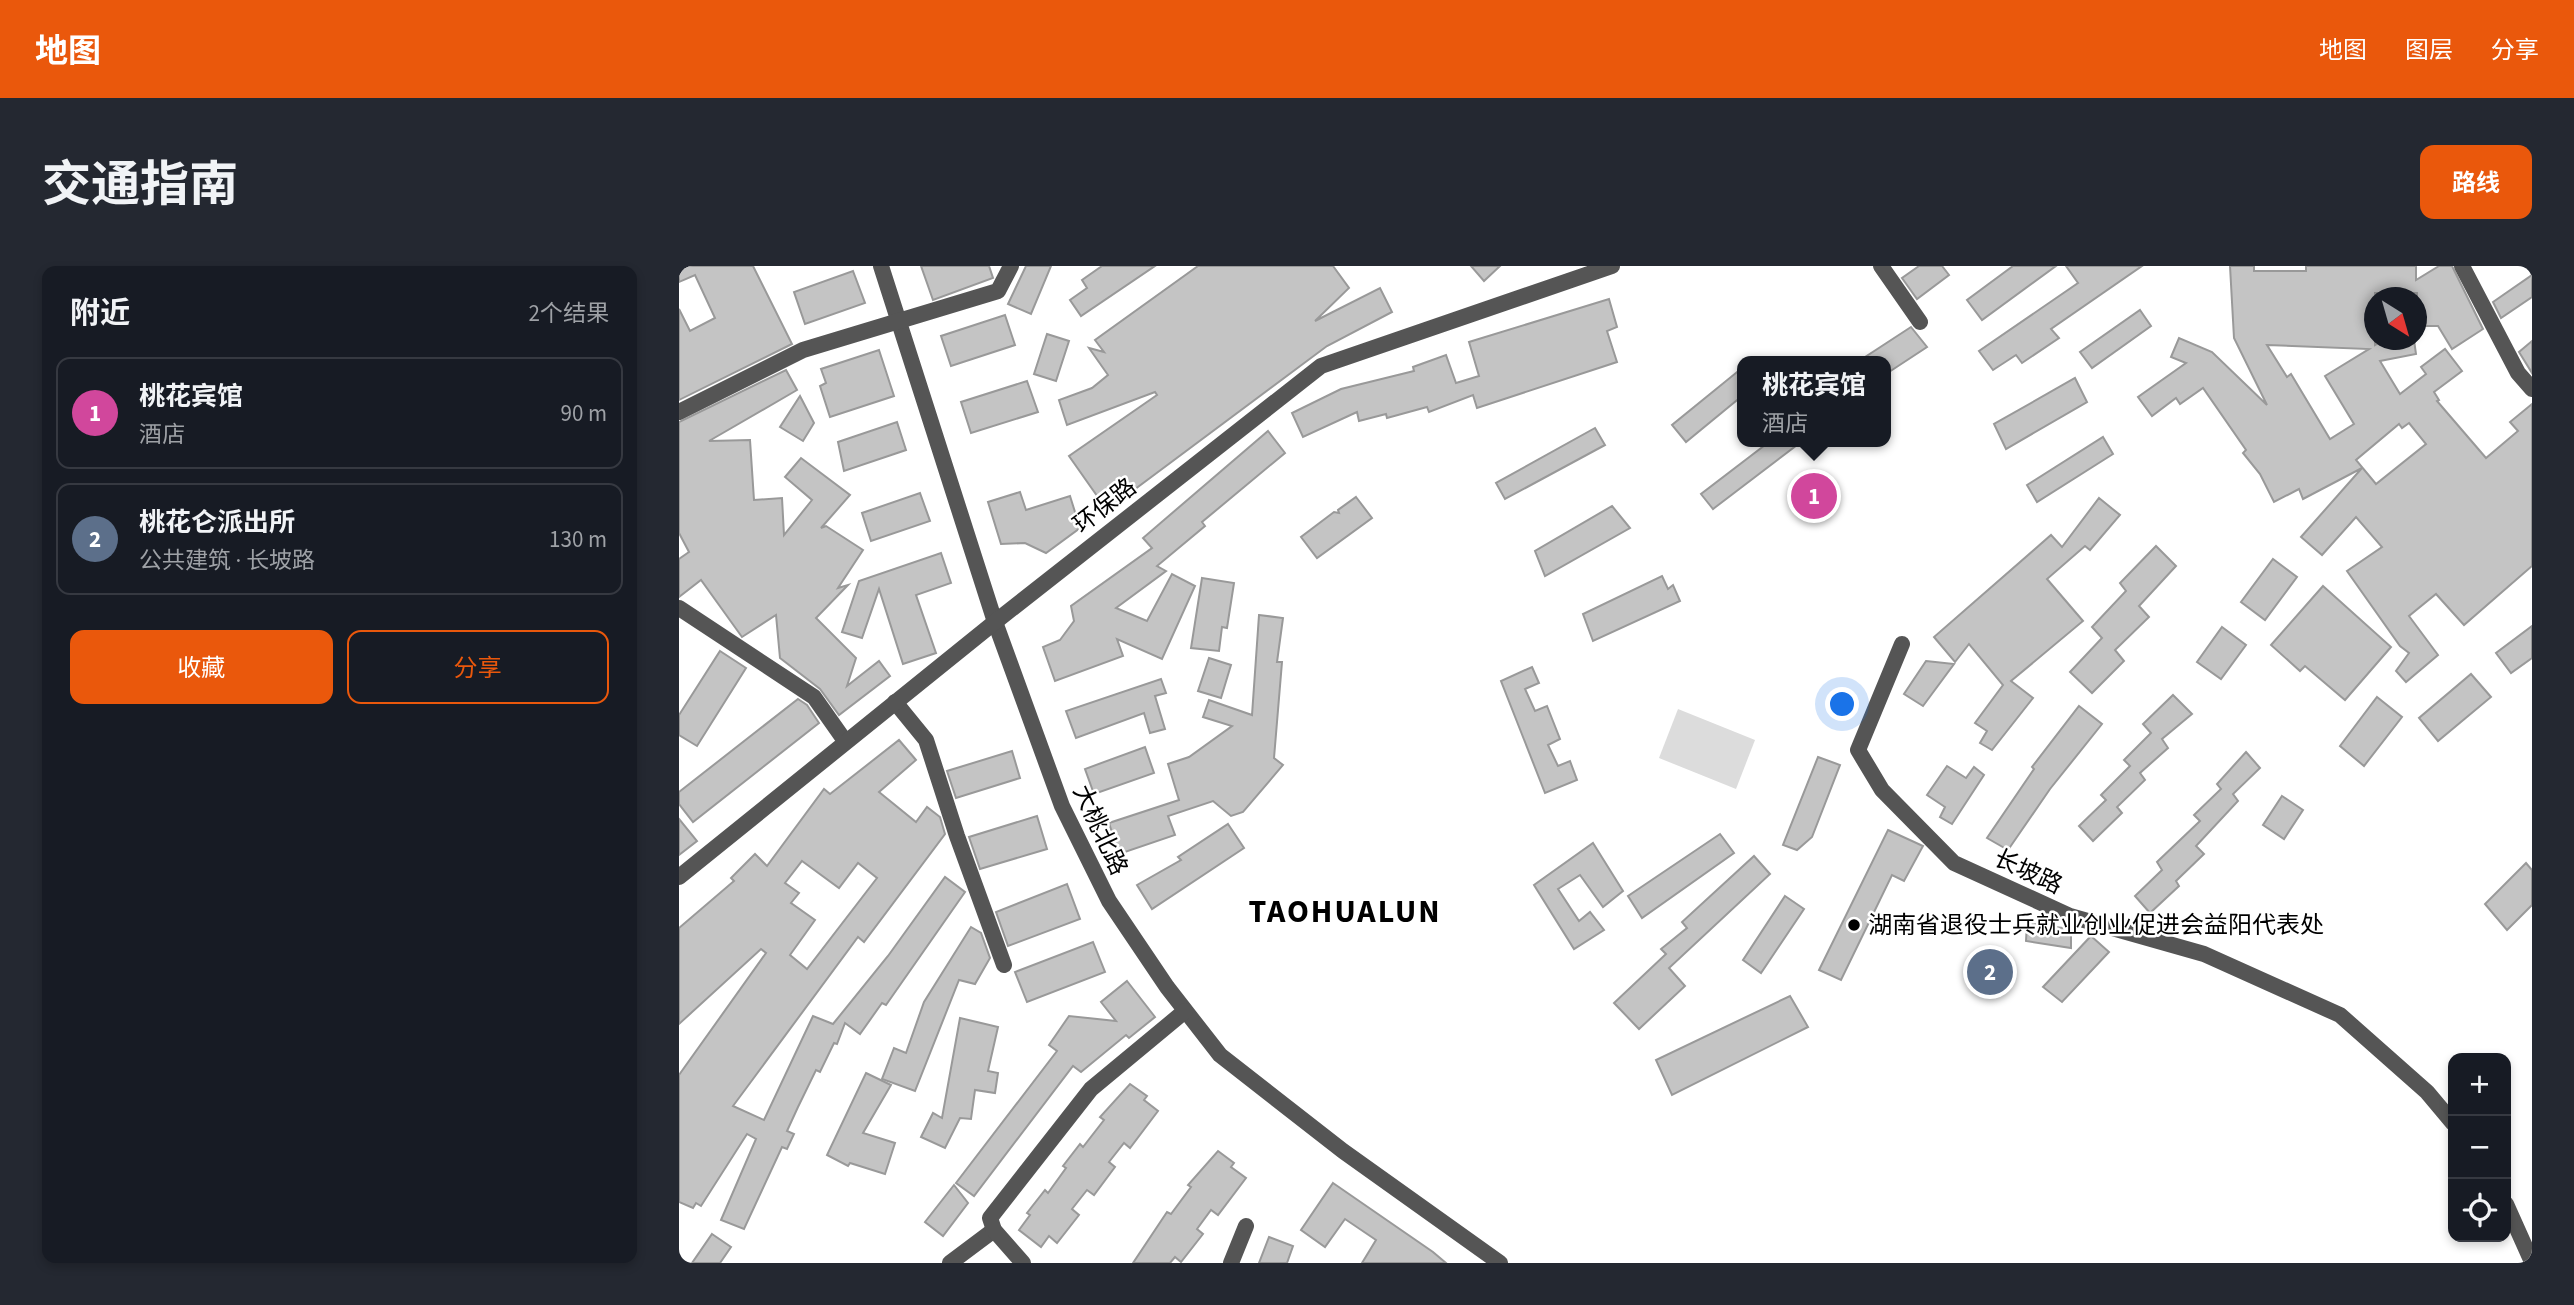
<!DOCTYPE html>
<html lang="zh">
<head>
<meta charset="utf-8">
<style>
	:root { --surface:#171b24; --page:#242831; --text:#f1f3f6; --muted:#9ea1a6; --line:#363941; --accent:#ea580c }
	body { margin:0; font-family:"Source Sans 3","Noto Sans SC",sans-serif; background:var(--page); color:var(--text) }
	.controls { position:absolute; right:21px; bottom:21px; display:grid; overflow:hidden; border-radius:14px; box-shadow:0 4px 10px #0003 }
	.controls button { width:63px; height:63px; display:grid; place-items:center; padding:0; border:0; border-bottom:2px solid var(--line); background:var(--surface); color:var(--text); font:35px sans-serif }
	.compass { position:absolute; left:1685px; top:21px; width:63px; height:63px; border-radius:50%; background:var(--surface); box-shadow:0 4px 10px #0003; rotate:143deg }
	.you { position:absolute; left:1164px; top:439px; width:24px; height:24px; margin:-18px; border:5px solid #fff; border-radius:50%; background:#1a73e8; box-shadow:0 0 0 10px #1a73e833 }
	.badge { display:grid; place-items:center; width:46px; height:46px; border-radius:50%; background:var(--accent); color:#fff; font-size:23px; font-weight:700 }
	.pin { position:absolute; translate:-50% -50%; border:4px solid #fff; box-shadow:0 2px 7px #0006 }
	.popup { position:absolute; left:1058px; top:90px; width:154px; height:91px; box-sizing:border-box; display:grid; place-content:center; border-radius:14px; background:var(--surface); filter:drop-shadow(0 2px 5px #0005); font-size:23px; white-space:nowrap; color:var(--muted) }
	.popup b { font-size:26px; color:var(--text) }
	.popup::after { content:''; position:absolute; left:50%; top:100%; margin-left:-14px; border:14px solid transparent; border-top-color:var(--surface) }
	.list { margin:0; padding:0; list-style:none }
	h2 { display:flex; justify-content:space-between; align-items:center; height:91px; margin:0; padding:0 28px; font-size:30px }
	h2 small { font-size:23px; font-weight:400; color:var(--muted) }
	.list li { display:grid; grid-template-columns:46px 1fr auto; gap:21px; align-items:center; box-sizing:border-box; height:112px; margin:0 14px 14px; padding:0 14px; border:2px solid var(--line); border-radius:14px }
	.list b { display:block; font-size:26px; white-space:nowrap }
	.list p { margin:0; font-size:23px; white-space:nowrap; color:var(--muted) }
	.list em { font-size:23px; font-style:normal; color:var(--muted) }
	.actions { display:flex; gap:14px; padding:21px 28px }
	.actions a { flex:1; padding:16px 0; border:2px solid var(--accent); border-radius:14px; text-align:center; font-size:24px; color:var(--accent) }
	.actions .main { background:var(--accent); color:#fff }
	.icon { flex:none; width:38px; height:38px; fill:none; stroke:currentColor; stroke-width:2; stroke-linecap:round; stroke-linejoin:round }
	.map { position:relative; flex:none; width:1853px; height:997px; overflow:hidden; border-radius:14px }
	header { display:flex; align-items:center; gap:42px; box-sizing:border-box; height:98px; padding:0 35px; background:var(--accent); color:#fff }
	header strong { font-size:33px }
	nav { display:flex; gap:38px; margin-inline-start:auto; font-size:24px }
	.intro { display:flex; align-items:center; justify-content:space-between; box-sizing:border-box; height:168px; padding:0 42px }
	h1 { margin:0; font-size:49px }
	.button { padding:18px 32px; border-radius:14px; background:var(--accent); color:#fff; font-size:24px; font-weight:700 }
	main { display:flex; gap:42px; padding:0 42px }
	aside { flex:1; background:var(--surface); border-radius:14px; box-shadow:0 4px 10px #0003 }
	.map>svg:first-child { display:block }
	.green { fill:#dcdcdc }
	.building { fill:#c4c4c4; stroke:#999; stroke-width:2; fill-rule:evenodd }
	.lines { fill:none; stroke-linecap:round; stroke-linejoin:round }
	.minor { stroke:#555; stroke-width:16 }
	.poi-dot { fill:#000; stroke:#fff; stroke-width:2.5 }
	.labels { text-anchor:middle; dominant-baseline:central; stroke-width:5; stroke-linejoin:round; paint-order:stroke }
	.street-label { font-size:24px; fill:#000; stroke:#fff }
	.poi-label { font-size:24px; fill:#000; stroke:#fff; text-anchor:start }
	.district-label { font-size:32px; font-weight:bold; letter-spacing:2px; fill:#000; stroke:#fff }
</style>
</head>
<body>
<header>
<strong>地图</strong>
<nav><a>地图</a><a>图层</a><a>分享</a></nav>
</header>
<div class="intro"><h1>交通指南</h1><a class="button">路线</a></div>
<main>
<aside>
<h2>附近<small>2个结果</small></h2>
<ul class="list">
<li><span class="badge" style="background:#d1479c">1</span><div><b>桃花宾馆</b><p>酒店</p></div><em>90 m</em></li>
<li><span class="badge" style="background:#5c6f8a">2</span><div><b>桃花仑派出所</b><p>公共建筑 · 长坡路</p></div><em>130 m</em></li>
</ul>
<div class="actions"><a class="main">收藏</a><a>分享</a></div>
</aside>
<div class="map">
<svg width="1853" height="997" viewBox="0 0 1853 997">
	<rect width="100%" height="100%" fill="#fff"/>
	<polygon class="green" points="999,443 1076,474 1057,523 980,492"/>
	<g class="building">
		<polygon points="0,0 74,0 113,78 0,134 0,43 11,65 36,52 16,9 0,16"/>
		<polygon points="242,0 310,0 314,12 254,34"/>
		<polygon points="347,0 372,0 352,48 329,38"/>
		<polygon points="423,0 476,0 402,50 391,34 408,22 403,14"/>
		<polygon points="519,0 654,0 670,22 636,55 701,22 713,46 648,80 428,244 390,190 478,129 476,126 388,159 380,134 413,122 429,109 410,82 425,86 416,74"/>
		<polygon points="792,0 821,0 805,15"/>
		<polygon points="1240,0 1263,0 1270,9 1238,33 1223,12"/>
		<polygon points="1334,0 1377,0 1303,54 1288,34"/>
		<polygon points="1387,0 1463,0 1372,63 1380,72 1343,97 1337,89 1314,104 1300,85 1399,17"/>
		<path d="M1551 0H1575V5H1627V0H1737V14L1760 0H1773L1804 63 1773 83 1759 60H1738V27H1696V79L1705 74H1735L1737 88 1701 95 1721 128 1747 108 1742 101 1766 83 1783 105 1755 126 1760 134 1758 135 1807 192 1839 165 1831 156 1853 138V300L1785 359 1757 328 1730 350 1759 389 1727 416 1717 405 1730 387 1721 380 1668 305 1703 281 1677 251 1643 289 1622 271 1683 202 1624 233 1620 223 1595 236 1581 208 1564 187 1567 184 1524 122 1501 138 1497 132 1473 150 1459 131 1507 97 1492 91 1500 72 1533 86 1588 139 1555 72ZM1588 79 1690 83 1646 110 1675 158 1651 173 1612 108 1608 111ZM1730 157 1747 178 1697 218 1677 194 1720 158 1723 162Z"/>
		<polygon points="174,5 186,37 126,58 115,26"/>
		<polygon points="1853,9 1853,31 1822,52 1814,36"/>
		<polygon points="930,33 938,61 928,65 938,96 798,142 794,129 750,146 748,141 708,152 707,148 680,155 678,146 624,171 613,147 662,123 735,105 734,101 767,89 777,117 800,110 790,76"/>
		<polygon points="1461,44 1472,60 1413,102 1401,86"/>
		<polygon points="326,49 336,79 272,100 262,70"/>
		<polygon points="1232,61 1248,81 1207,108 1207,95 1180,95"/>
		<polygon points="368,68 390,75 377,115 355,108"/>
		<polygon points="1853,75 1853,107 1840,86"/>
		<polygon points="200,84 215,130 151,151 141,120 147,117 142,103"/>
		<polygon points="1063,102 1063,130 1007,176 993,159"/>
		<polygon points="107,104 118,124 30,175 71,174 75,234 103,232 105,269 133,234 106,211 122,192 171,229 142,262 147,260 184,284 159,322 169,319 137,352 177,392 168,420 200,395 211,410 160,449 141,423 101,392 97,349 63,371 22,314 0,331 0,293 10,286 0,267 0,156"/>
		<polygon points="1396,112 1408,136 1327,183 1315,158"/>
		<polygon points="348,115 359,146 292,167 282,136"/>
		<polygon points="121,130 135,157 124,175 101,161"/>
		<polygon points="218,156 227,184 165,205 159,176"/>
		<polygon points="916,162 926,179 826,233 817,217"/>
		<polygon points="589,165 606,187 523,256 526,260 478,300 487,305 437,342 468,355 493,308 516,320 483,393 438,373 444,390 376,415 364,381 381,374 395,355 392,340 473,282 464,272"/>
		<polygon points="1424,171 1434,188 1358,236 1348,219"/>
		<polygon points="1090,176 1122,176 1034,243 1022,228"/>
		<polygon points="341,226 347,244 391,230 401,262 367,287 346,277 322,278 309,236"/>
		<polygon points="241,227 251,255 192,275 183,247"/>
		<polygon points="677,231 693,252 638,292 622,271 655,246 660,247 659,244"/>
		<polygon points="1420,232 1441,249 1411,284 1406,280 1368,313 1404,355 1332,415 1354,432 1313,484 1301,477 1308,465 1296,457 1324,419 1290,378 1276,396 1255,371 1372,269 1383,281"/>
		<polygon points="933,240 951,262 866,310 856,285"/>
		<polygon points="1477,280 1497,300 1460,340 1470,351 1436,384 1445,395 1413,427 1391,406 1423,372 1413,361 1447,325 1441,317"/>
		<polygon points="262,287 272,317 237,329 257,387 224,398 200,323 183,372 163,366 180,315"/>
		<polygon points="1594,293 1618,311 1586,354 1562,336"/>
		<polygon points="983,310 989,323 994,319 1001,335 914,375 904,348"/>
		<polygon points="523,312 555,317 548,362 543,361 540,385 512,382"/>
		<polygon points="1644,320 1712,381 1666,434 1626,400 1621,405 1592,379"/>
		<polygon points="580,349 604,352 598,396 603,396 595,492 604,499 564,546 552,550 534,535 489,550 496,569 440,588 430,557 500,534 489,498 510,491 553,460 524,451 530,434 573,449"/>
		<polygon points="1853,360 1853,392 1832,407 1817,387"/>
		<polygon points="1543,361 1567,379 1542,413 1518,396"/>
		<polygon points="41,385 67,402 18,480 0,469 0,449"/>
		<polygon points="530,392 552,399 542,432 519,425"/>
		<polygon points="1247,395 1275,398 1244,440 1225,428"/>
		<polygon points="853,401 860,417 846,423 856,445 868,440 881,473 869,479 879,500 891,495 898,514 866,527 822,415"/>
		<polygon points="1792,408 1812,431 1759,475 1740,452"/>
		<polygon points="482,413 487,427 476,430 486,463 471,467 465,447 397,472 387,445"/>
		<polygon points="1494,429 1513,448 1483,473 1489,482 1461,507 1466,514 1438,541 1443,547 1414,575 1400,560 1427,534 1422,529 1451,500 1445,494 1472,467 1464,458"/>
		<polygon points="1698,431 1723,451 1685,500 1661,480"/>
		<polygon points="119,433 128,439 140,457 14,556 0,538 0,526"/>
		<polygon points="1400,440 1423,458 1371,523 1329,584 1308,572 1355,503 1353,501"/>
		<path d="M220 474 237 494 200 526 237 556 248 541 261 551 266 568 185 676 179 671 54 840 85 854 134 750 154 758 209 690 266 611 286 626 207 739 203 737 181 768 166 757 158 778 155 777 141 806 137 804 119 841 108 865 115 868 108 883 103 881 65 963 42 954 77 873 68 868 22 940 17 937 14 942 0 936V809L87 687 82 683 0 758V662L55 615 52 612 76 588 88 600 145 523 151 528ZM123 595 160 622 179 597 198 612 128 703 111 689 136 654 112 637 120 627 106 617Z"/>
		<polygon points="466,481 475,507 415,528 406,503"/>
		<polygon points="333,485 341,512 277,532 268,505"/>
		<polygon points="1567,486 1581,502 1554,528 1559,535 1517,580 1525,588 1497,615 1500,620 1471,647 1456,630 1483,604 1478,596 1521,555 1515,549 1542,523 1538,518"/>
		<polygon points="1139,491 1161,499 1133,571 1118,584 1104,579"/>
		<polygon points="1268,500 1287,512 1295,501 1305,509 1273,558 1261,551 1266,541 1248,529"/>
		<polygon points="1603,530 1624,544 1605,573 1584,559"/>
		<polygon points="358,550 368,583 301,603 290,571"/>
		<polygon points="0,553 18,575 0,589"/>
		<polygon points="549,558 565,582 473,643 458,619 502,594 499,591"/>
		<polygon points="1209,564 1244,580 1225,615 1213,609 1162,714 1140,704"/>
		<polygon points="1041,568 1055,587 963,652 949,630"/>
		<polygon points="914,577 944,625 924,641 901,609 879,623 900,655 911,646 925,664 895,683 855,619"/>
		<polygon points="1075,590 1091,608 990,702 1006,720 960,763 935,737 987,688 982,683 1008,662 1003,656"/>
		<polygon points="1847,597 1853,604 1853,639 1828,664 1806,638"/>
		<polygon points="388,618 401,653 329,680 317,646"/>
		<polygon points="1106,630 1125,643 1082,707 1064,694"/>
		<polygon points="1348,657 1392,663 1392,682 1347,675"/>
		<polygon points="292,661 302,667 311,692 296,718 280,714 236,825 203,813 215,782 227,787 245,736"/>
		<polygon points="1412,670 1430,686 1383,736 1364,721"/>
		<polygon points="414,676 426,706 348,736 336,706"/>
		<polygon points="448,715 476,751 450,772 447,769 402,806 394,800 295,930 277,917 378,785 370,779 390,750 437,755 422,736"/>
		<polygon points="1111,730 1129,761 993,829 977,794"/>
		<polygon points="281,752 319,761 309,805 319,807 316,827 296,824 292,853 281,852 266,882 242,871 254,847 263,852"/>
		<polygon points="187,807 212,819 184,867 216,877 206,908 171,897 169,900 148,889"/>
		<polygon points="451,818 468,830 465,834 479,845 451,882 445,877 430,896 436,901 415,929 408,924 393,943 400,949 378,977 370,970 362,981 340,964 351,949 348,947 366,924 369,927 387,902 384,900 401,878 404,881 425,854 421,851"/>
		<polygon points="539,885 555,897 552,901 567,912 539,949 532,944 518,963 524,968 502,996 496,991 491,997 454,997 488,946 492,948 512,921 509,919"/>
		<polygon points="654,917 754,986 767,997 683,997 697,974 666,953 646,981 622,964"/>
		<polygon points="275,919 289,937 264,970 246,956"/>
		<polygon points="33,968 52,981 41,997 13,997"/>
		<polygon points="590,971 614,980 608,997 580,997"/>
	</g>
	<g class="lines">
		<g class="minor">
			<polyline points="202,0 316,356 383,540 430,635 488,721 541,789 664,885 821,997"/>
			<polyline points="1202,0 1241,56"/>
			<polyline points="1783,0 1839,107 1853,123"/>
			<polyline points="0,146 124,84 319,25 332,0"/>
			<polyline points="0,342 135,431 166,475"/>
			<polyline points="1223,378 1179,484 1203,524 1275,597 1391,650 1525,688 1661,749 1748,826 1774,857"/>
			<polyline points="216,436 247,474 278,570 325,699"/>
			<polyline points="0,611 316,356 642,100 933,0"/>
			<polyline points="1827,938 1853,996"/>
			<polyline points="271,997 315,964"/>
			<polyline points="344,997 315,964 311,952 412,823 506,745"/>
			<polyline points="552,997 567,960"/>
		</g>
	</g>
	<circle class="poi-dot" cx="1175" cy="659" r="7"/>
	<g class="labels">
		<g class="street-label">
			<text transform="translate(426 240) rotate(-38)">环保路</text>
			<text transform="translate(421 564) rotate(65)">大桃北路</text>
			<text transform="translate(1349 606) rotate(25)">长坡路</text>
		</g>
		<g class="poi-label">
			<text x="1189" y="659">湖南省退役士兵就业创业促进会益阳代表处</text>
		</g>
		<g class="district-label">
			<text x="666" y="646">TAOHUALUN</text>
		</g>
	</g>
</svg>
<div class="controls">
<button>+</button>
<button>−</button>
<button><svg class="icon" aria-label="locate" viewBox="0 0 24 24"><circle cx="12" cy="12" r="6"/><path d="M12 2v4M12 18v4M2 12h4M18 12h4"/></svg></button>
</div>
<svg class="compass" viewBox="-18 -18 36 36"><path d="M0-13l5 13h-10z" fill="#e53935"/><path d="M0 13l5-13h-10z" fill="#9ea1a6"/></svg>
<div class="you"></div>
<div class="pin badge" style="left:1135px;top:230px;background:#d1479c">1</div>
<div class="popup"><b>桃花宾馆</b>酒店</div>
<div class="pin badge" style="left:1311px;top:706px;background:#5c6f8a">2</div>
</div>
</main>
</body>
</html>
